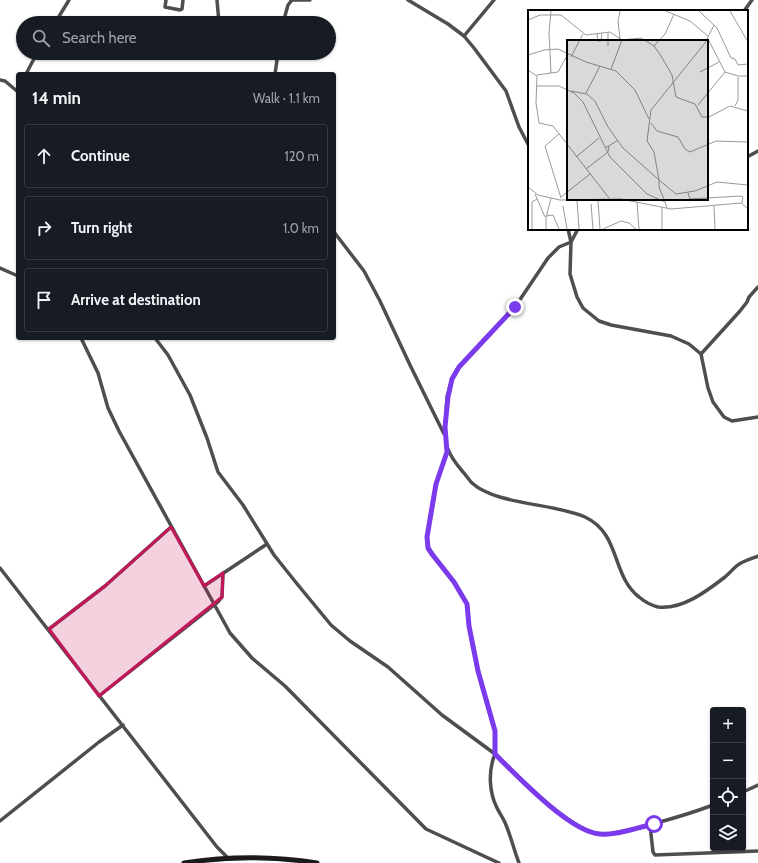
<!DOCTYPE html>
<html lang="en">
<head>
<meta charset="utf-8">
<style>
	:root { --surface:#171b24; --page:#242831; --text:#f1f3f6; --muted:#9ea1a6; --line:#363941 }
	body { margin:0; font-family:Cabin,sans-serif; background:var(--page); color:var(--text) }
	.controls { position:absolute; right:12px; bottom:12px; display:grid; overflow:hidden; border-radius:4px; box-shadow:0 1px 3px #0004 }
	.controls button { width:36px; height:36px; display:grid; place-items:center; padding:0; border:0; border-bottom:1px solid var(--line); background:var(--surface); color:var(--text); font:20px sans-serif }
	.stop { position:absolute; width:12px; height:12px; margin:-9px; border:3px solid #7c3aed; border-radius:50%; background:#fff }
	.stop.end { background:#7c3aed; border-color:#fff; box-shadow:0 1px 4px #0008 }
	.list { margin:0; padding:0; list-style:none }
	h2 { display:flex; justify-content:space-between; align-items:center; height:52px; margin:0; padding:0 16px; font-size:17px }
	h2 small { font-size:13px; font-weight:400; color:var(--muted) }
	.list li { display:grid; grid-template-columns:26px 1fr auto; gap:12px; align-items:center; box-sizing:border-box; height:64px; margin:0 8px 8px; padding:0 8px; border:1px solid var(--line); border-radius:4px }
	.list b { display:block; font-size:15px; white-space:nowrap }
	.list em { font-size:13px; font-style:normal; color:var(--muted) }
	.icon { flex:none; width:22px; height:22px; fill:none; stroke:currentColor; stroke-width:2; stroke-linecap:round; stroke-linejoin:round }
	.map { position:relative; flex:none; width:758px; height:863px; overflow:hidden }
	.search { position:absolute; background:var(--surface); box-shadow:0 1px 3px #0004; left:16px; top:16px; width:320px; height:44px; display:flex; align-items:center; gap:10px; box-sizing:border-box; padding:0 14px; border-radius:22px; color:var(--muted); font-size:15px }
	.panel { position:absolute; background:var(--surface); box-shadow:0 1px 3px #0004; left:16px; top:72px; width:320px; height:268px; border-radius:4px }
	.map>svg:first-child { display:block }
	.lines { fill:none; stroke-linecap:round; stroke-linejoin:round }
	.street { stroke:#4e4e4e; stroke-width:3.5 }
	.secondary { stroke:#1b1b1b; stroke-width:5 }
	.route { stroke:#7c3aed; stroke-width:5 }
	.marked { fill:#c2185b; fill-opacity:0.2; stroke:#c2185b; stroke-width:3; stroke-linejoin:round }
	.inset-road { fill:none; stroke:#999; stroke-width:1 }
	.view { fill:#000; fill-opacity:0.15; stroke:#000; stroke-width:2 }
	.inset-edge { fill:none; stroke:#000; stroke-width:2 }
</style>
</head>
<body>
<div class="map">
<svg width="758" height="863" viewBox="0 0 758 863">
	<rect width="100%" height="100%" fill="#fff"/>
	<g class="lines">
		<g class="street">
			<polyline points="166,0 165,7 180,10 182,9 183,0"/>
			<polyline points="217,0 219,23"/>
			<polyline points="291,0 310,0"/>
			<polyline points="408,0 448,24 464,36 474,48 506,91 519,127 529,146"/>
			<polyline points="744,11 752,0"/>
			<polyline points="55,23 69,0"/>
			<polyline points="283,23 288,5 292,0"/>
			<polyline points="464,36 494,0"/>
			<polyline points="26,74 37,53"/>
			<polyline points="275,74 278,53"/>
			<polyline points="0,80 5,81 18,92"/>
			<polyline points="747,157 758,151"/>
			<polyline points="568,229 571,242 570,274 577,297 583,308 599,321 611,325 671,336 689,344 701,354 708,388 713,402 724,417 732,421 758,417"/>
			<path d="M578 229 571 242 559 247 548 258 515 307 459 367 452 379 447 397 445 427 447 452 436 484 427 537 428 547 432 555 454 582 467 604 469 626 478 671 495 731V754C517 775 571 832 601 834 611 835 624 831 634 829 661 822 687 815 713 805"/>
			<polyline points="334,232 364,271 380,301 410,365 444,434"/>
			<polyline points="0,268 18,276"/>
			<polyline points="81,338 98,373 108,408 119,431 230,633 252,658 285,686 426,829 499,863"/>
			<path d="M155 338 168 355 190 395 207 438 218 472 243 505 274 555 298 585 331 625 350 641 388 667 442 715 495 754C488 771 489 792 497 808 500 814 504 819 506 825 511 837 514 850 519 863"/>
			<polyline points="701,354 740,311 747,302 749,297 758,287"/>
			<path d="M448 449C451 458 457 465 463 472 466 475 469 480 472 483 496 505 554 503 585 517 621 534 611 575 639 597 645 602 650 605 658 607 682 610 707 591 725 577 731 572 735 566 741 563 746 560 753 558 758 556"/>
			<polyline points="0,568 217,847 229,859"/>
			<polyline points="204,586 267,544"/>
			<polyline points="49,629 105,586 171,527"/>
			<polyline points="99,696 218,602 222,597 223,573"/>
			<polyline points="743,792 758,785"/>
			<polyline points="0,821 99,742 123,725"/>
			<polyline points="650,825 653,852 655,855 758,851"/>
		</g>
		<path class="secondary" d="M184 863C228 856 274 856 317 863"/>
	</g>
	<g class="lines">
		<path class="route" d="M515 307 459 367 452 379 448 397 445 427 447 452 436 484 427 537 428 548 432 554 454 582 467 604 469 626 478 671 495 731V754C517 776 570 832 600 834 616 836 638 827 654 824"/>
	</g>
	<path class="marked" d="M171 527 204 586 223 573 222 597 99 696 49 629 105 586Z"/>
	<g transform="translate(528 10)">
		<rect width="220" height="220" fill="#fff"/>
		<path class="inset-road" d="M138 1 162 11 181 27M171 1 189 18 203 48 207 49 210 55 220 54M202 1 220 32M0 10 12 5H33L58 25 82 22 94 30 113 28 126 36 133 46 144 65 148 87 167 94 174 107H181L202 96 220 101M186 15 177 33 123 100 119 131 126 142 131 170 148 184 167 181 189 172 220 175M80 22V36M69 24 70 31H73L74 23M92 29 90 11 92 1M180 29 197 62 210 66H220M126 36 137 24 146 4M0 45 16 40 30 39 58 52 88 61 107 80 121 109M43 47 55 24M83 59 94 30M0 60 9 66 8 93 11 113 25 116 81 188M172 62 191 52M23 63 21 23 23 1M9 65 30 62 40 44M8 76H31L46 83 55 92 82 147 119 184 137 192 139 198M43 81 59 84 67 91 80 117 95 138 131 170V177L137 192M58 83 72 56M170 95 197 62M207 96 210 90V67M123 113 129 121 150 127 157 139 162 142 188 131 220 132M31 124 17 136 33 188M77 138 89 131M48 147 71 128M58 159 80 142 81 136M0 177 10 185 32 190 93 189 143 199 213 193 220 199M160 183 162 189 212 186 215 187 214 193M7 184 17 207M33 187 62 164M49 191 51 219M70 191 72 219M109 192 111 219M63 194 65 219M35 196 39 219M186 196 187 219M134 197V219M18 206 25 205 31 219M4 219V192L9 189M18 219V208L23 188M75 219 93 211 101 213 108 219"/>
		<path class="view" d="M39 30H180V190H39Z"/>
		<rect width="220" height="220" class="inset-edge"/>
	</g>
</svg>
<div class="controls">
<button>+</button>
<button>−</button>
<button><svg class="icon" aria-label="locate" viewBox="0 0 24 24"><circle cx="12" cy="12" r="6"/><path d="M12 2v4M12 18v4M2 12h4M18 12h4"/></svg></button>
<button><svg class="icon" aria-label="layers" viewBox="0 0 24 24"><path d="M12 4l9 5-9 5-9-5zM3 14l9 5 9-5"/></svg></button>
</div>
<div class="stop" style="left:654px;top:824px"></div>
<div class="stop end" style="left:515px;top:307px"></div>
<div class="search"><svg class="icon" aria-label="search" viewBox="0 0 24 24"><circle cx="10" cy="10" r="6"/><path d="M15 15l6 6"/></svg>Search here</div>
<section class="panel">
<h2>14 min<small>Walk · 1.1 km</small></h2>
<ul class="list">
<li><svg class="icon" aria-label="ahead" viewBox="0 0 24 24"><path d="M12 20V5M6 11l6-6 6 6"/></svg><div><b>Continue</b></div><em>120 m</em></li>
<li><svg class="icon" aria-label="right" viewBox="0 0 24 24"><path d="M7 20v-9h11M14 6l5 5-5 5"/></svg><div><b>Turn right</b></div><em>1.0 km</em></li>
<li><svg class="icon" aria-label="arrive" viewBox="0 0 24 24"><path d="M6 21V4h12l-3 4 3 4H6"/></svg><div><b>Arrive at destination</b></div></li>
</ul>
</section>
</div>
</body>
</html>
